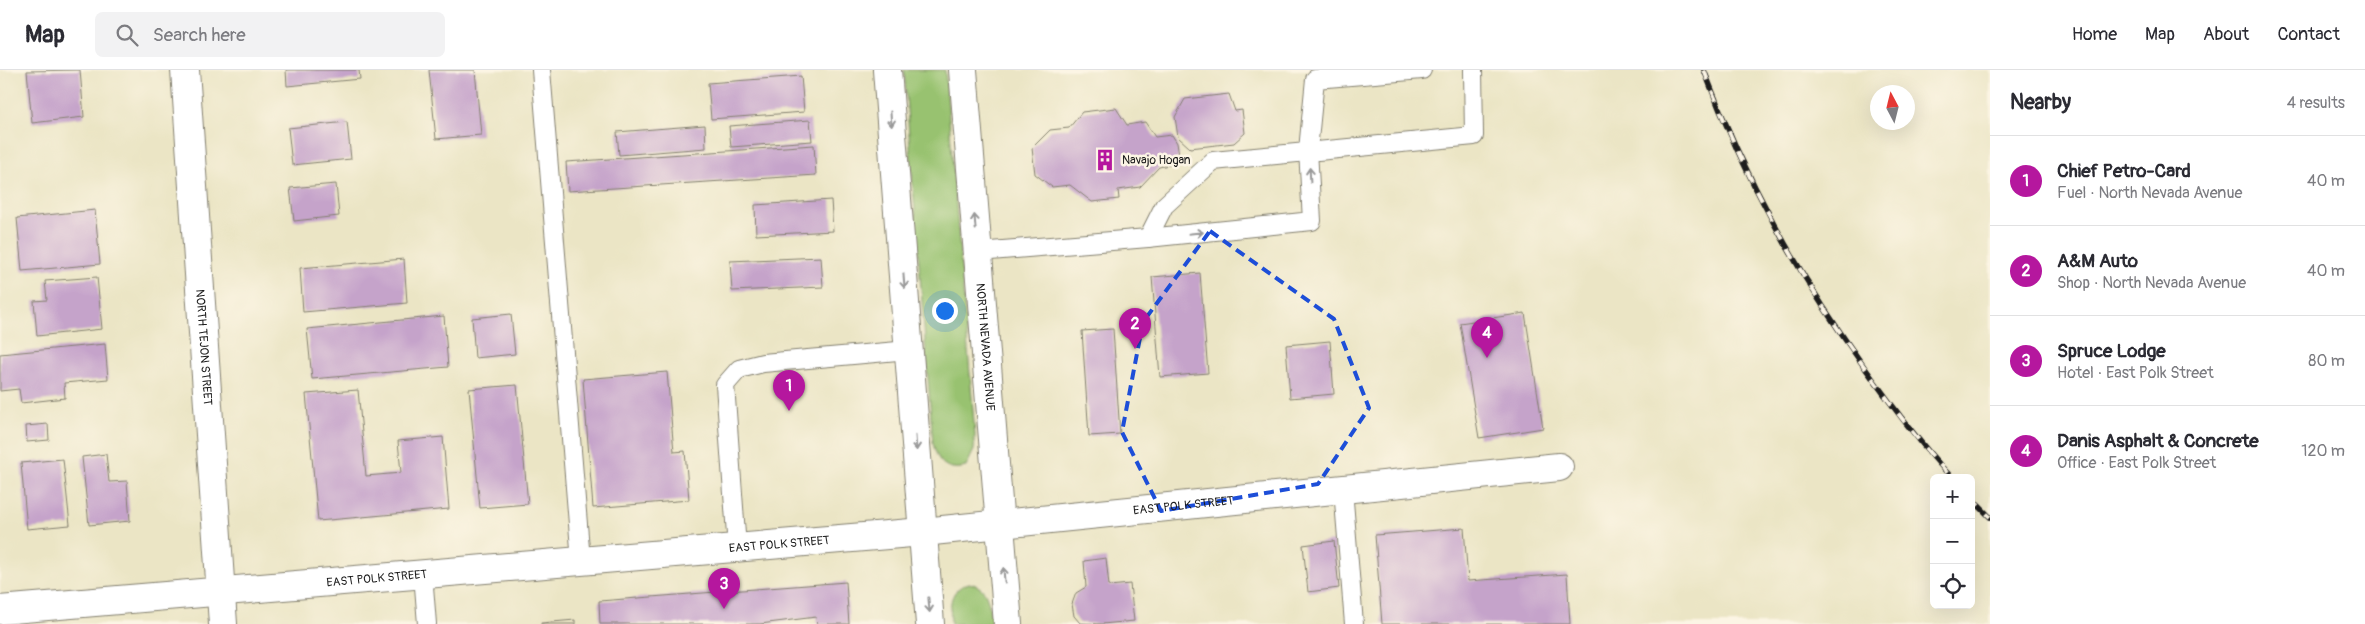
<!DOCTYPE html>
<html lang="en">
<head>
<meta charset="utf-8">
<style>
	:root { --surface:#fff; --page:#f2f2f3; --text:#2b2b33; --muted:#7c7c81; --line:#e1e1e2; --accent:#b5179e }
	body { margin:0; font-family:Pangolin,sans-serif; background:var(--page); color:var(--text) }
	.controls { position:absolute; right:15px; bottom:15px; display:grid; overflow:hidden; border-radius:8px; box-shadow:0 5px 20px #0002 }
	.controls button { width:45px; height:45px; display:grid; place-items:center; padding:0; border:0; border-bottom:1px solid var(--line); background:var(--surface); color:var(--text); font:25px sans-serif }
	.compass { position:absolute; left:1870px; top:15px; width:45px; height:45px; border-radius:50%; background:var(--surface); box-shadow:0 5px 20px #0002; rotate:353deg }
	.you { position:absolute; left:944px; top:240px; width:18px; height:18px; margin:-12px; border:4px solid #fff; border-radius:50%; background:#1a73e8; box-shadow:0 0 0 8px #1a73e833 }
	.badge { display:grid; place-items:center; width:32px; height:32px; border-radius:50%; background:var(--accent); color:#fff; font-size:16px; font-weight:700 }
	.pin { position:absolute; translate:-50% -41px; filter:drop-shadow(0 1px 2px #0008) }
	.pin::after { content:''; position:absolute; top:26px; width:18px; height:15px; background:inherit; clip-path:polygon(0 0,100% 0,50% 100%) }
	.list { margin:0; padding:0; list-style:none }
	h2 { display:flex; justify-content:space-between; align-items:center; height:65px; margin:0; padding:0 20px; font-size:21px }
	h2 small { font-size:16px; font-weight:400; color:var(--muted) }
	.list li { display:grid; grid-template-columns:32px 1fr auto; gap:15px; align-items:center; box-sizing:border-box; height:90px; padding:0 20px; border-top:1px solid var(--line) }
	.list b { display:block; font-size:19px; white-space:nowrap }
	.list p { margin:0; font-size:16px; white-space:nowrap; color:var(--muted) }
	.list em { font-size:16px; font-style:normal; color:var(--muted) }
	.icon { flex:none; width:28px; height:28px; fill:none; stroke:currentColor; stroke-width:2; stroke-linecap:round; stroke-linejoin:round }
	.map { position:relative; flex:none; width:1990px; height:554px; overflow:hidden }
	header { display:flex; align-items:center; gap:30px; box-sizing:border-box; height:70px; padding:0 25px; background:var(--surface); border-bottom:1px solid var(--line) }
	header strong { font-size:24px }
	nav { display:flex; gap:28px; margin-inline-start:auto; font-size:18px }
	.search { width:350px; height:45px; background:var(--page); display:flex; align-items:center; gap:12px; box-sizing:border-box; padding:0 18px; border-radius:8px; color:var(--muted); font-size:19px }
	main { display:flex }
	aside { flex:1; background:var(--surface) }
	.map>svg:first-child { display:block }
	.green { fill:#98c26f; stroke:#5a6f46 }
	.building { fill:#c5a3ca }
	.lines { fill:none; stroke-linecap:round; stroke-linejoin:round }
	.service-casing { stroke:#848070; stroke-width:20 }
	.minor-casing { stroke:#848070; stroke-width:30 }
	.primary-casing { stroke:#848070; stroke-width:30 }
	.service { stroke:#fff; stroke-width:18 }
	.minor { stroke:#fff; stroke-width:28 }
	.primary { stroke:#fff; stroke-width:28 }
	.rail-casing { stroke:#1c1c1c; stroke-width:5.5 }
	.rail { stroke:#fcf5e5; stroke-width:4; stroke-dasharray:11; stroke-linecap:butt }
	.oneway { stroke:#999 }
	.marked { fill:none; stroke:#1d4ed8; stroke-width:4; stroke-dasharray:10 6; stroke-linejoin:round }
	.labels { text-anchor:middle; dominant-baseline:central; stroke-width:5; stroke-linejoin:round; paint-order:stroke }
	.poi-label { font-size:12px; fill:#1c1c1c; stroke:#fcf5e5; text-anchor:start }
	.street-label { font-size:12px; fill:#1c1c1c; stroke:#fcf5e5 }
</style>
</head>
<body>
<header>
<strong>Map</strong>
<div class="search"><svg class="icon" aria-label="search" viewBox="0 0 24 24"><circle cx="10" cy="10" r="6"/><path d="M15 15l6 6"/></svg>Search here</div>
<nav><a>Home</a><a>Map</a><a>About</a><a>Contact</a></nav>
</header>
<main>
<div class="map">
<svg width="1990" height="554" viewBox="0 0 1990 554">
	<rect width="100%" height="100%" fill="#fcf5e5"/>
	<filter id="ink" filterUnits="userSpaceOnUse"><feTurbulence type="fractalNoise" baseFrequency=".02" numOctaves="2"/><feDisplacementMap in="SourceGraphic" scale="10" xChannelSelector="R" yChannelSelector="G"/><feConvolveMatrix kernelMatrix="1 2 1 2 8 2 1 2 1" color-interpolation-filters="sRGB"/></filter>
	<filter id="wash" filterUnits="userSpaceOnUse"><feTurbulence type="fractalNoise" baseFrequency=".0096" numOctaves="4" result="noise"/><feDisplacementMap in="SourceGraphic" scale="20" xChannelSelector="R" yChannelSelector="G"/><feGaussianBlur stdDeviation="1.12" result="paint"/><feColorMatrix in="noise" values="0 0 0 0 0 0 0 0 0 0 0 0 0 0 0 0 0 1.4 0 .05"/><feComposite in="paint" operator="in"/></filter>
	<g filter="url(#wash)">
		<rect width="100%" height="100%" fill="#ebe5c5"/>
		<g class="green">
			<path d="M904 0H945L975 365 974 380 966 397C946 402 937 392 933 373Z"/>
			<path d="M969 513C990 517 989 535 991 554H951C950 535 948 520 969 513Z"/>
		</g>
		<g id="blocks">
			<g class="building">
				<polygon points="80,0 84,47 32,53 27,1"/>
				<polygon points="286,0 359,0 360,9 287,16"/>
				<polygon points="429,0 475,0 481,65 436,69"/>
				<polygon points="801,6 804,42 711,49 708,13"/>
				<polygon points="1229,24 1235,41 1242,40 1245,63 1234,73 1190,78 1178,67 1175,47 1185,29"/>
				<polygon points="1116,38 1127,55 1145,52 1155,67 1172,65 1177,73 1179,85 1174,94 1159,97 1140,117 1118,120 1119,129 1092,132 1070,115 1052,117 1035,104 1032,78 1050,60 1069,58 1082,42"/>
				<polygon points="810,50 812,71 731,77 729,56"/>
				<polygon points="347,52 351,89 292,95 288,58"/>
				<polygon points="705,55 706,78 619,85 617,62"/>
				<polygon points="814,75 816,105 568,121 566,92"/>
				<polygon points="336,114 339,146 294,151 290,118"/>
				<polygon points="831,130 833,161 756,165 755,135"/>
				<polygon points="95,140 100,194 22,201 17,148"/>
				<polygon points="821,187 823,217 732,221 730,191"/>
				<polygon points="404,189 407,233 303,242 300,198"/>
				<polygon points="1200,203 1208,303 1160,307 1152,207"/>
				<polygon points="97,207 102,259 37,266 34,231 47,230 45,211"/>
				<polygon points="1525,243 1543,358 1479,368 1460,253"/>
				<polygon points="511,244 515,284 475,288 472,248"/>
				<polygon points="444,246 448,297 312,309 307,259"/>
				<polygon points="1113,259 1120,364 1089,366 1082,261"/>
				<polygon points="1330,271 1334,324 1290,328 1286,275"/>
				<polygon points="105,274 108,309 64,313 65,328 21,333 19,319 0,321 0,284"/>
				<polygon points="667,302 674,382 685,381 689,430 593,438 583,309"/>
				<polygon points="517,315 528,434 480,438 469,319"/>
				<polygon points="358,320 366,406 401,403 398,371 443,367 449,439 318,451 306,324"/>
				<polygon points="48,354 49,370 27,372 26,356"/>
				<polygon points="106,384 109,412 127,411 130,451 89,455 82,387"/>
				<polygon points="63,389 70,455 27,459 21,393"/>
				<polygon points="1464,458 1468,511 1567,504 1570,554 1382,554 1375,465"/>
				<polygon points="1334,471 1339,518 1308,522 1303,475"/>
				<polygon points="1106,488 1109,516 1130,514 1134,551 1102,554 1080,553 1074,546 1072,534 1076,523 1086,517 1084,491"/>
				<polygon points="846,512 849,554 817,554 816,547 760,554 600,554 599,531"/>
				<polygon points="575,550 575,554 541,554 541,553"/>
			</g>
		</g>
	</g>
	<g filter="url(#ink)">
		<use href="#blocks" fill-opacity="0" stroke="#848070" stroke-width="1"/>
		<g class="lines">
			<g class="service-casing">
				<g id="service">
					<polyline points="541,0 581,491"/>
					<polyline points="1148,168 1164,136 1213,91 1474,66 1473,0"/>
					<polyline points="978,182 1148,168 1312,151 1308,80 1315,9 1422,0"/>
					<polyline points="1343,419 1354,554"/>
					<polyline points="737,478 725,315 739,299 763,293 909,280"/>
					<polyline points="423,504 427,554"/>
				</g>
			</g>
			<g class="minor-casing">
				<g id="minor">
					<path id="s1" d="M185 0 223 554"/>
					<path id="s2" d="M0 540 923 462 1559 397"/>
				</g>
			</g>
			<g class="primary-casing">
				<g id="primary">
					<polyline points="887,0 930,554"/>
					<path id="s3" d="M963 0 1008 554"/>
				</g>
			</g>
			<use href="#service" class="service"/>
			<use href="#minor" class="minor"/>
			<use href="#primary" class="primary"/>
			<g class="rail-casing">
				<g id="rail">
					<path d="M1704 0C1745 109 1797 203 1865 298 1892 336 1920 374 1952 408"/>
					<polyline points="1971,428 1990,447"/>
				</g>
			</g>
			<use href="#rail" class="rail"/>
		</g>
		<defs><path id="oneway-shaft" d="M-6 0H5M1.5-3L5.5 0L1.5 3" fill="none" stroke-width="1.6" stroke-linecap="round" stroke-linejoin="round" transform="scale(1.25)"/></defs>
		<g class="oneway">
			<use href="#oneway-shaft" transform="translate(891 49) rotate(85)"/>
			<use href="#oneway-shaft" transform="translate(1310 105) rotate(-93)"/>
			<use href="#oneway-shaft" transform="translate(975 152) rotate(-95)"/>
			<use href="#oneway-shaft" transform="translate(1196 163) rotate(-6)"/>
			<use href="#oneway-shaft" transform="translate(904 211) rotate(85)"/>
			<use href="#oneway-shaft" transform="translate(916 373) rotate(86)"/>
			<use href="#oneway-shaft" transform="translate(1004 505) rotate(-95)"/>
			<use href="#oneway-shaft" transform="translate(929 535) rotate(85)"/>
		</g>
	</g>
	<path class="marked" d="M1210 161 1334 249 1369 338 1318 414 1161 441 1122 362 1143 252Z"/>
	<defs>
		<g id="building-bare" transform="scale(1.725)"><path d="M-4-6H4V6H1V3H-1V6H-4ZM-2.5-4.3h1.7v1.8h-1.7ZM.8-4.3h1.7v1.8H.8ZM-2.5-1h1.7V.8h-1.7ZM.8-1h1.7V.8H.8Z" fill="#b5179e" stroke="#fcf5e5" stroke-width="2.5" paint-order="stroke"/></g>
	</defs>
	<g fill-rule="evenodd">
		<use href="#building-bare" x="1105" y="90"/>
	</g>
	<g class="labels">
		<g class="poi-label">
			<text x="1122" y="90">Navajo Hogan</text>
		</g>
		<g class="street-label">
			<text stroke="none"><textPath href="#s1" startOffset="278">NORTH TEJON STREET</textPath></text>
			<text stroke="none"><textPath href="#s3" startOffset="278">NORTH NEVADA AVENUE</textPath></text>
			<text stroke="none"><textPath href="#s2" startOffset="1188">EAST POLK STREET</textPath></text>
			<text stroke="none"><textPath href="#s2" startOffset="782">EAST POLK STREET</textPath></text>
			<text stroke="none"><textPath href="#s2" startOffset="378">EAST POLK STREET</textPath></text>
		</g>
	</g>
</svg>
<div class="controls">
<button>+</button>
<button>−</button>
<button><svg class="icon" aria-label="locate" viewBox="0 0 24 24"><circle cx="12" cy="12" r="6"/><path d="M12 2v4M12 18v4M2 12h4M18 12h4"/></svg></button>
</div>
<svg class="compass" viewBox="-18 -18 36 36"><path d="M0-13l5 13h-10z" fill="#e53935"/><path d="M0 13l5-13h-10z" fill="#7c7c81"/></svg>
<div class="you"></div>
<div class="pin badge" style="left:789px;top:341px">1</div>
<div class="pin badge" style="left:1135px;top:279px">2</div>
<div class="pin badge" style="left:724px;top:539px">3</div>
<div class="pin badge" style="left:1487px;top:288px">4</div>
</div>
<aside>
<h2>Nearby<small>4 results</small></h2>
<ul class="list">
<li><span class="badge">1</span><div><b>Chief Petro-Card</b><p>Fuel · North Nevada Avenue</p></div><em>40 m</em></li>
<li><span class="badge">2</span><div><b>A&amp;M Auto</b><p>Shop · North Nevada Avenue</p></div><em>40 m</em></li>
<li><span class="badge">3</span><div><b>Spruce Lodge</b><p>Hotel · East Polk Street</p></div><em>80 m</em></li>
<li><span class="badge">4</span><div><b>Danis Asphalt &amp; Concrete</b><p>Office · East Polk Street</p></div><em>120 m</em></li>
</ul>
</aside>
</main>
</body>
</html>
